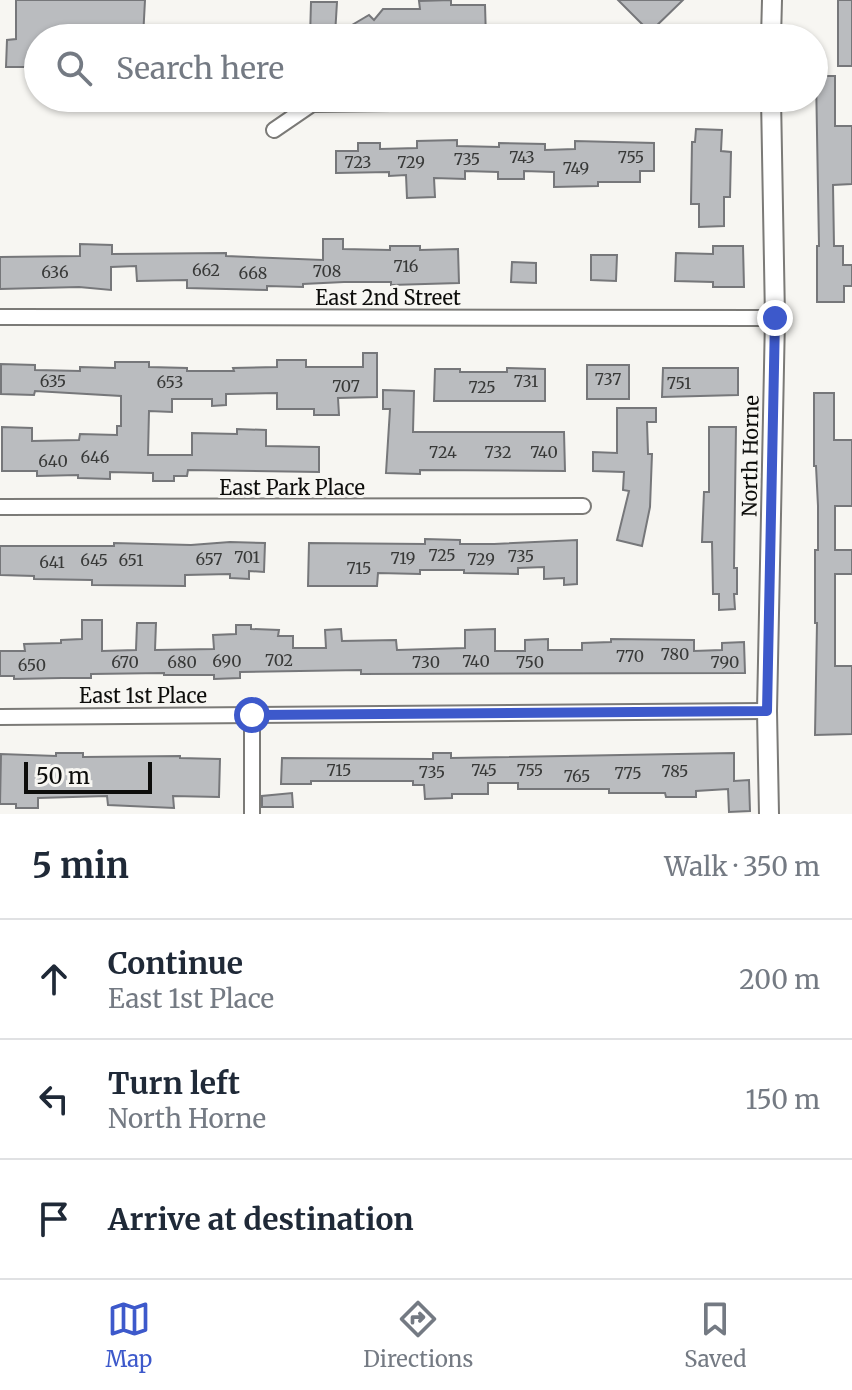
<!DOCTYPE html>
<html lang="en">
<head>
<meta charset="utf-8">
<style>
	:root { --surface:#fff; --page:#f6f6f7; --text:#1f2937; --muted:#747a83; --line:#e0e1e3; --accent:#3d59cb }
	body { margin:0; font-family:Merriweather,serif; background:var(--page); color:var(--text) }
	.scale { position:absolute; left:24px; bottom:20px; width:128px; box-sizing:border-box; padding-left:8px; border:4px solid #0d0d0b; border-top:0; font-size:22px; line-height:28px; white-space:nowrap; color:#0d0d0b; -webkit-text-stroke:6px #f7f6f2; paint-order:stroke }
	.stop { position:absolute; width:24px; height:24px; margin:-18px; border:6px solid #3d59cb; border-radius:50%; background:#fff }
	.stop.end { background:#3d59cb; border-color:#fff; box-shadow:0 2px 8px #0008 }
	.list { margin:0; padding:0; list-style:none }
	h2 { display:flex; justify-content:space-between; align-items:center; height:104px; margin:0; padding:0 32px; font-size:34px }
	h2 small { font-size:26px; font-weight:400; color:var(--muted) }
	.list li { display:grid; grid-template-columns:52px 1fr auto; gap:24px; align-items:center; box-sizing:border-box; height:120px; padding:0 32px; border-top:2px solid var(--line) }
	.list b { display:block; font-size:30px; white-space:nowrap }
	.list p { margin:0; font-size:26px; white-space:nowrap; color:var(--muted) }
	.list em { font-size:26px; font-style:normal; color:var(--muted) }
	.icon { flex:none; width:44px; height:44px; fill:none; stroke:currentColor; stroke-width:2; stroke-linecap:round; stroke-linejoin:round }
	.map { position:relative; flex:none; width:852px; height:814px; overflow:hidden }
	.search { position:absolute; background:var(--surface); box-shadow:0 2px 6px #0004; left:24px; right:24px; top:24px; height:88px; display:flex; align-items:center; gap:20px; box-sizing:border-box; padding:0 28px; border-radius:44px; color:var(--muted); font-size:30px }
	.sheet { height:464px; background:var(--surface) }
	nav { display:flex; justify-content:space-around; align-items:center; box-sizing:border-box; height:112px; border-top:2px solid var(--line); background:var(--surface); font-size:22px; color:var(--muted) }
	nav a { display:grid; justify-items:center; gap:4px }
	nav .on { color:var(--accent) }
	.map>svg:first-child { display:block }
	.building { fill:#babcbf; stroke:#76777a; stroke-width:2 }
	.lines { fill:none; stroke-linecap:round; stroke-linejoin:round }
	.minor-casing { stroke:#7b7a77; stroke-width:18 }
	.tertiary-casing { stroke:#7b7a77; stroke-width:22 }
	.minor { stroke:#fff; stroke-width:14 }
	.tertiary { stroke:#fff; stroke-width:18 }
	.route { stroke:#3d59cb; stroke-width:10 }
	.labels { text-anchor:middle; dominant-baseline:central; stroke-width:6; stroke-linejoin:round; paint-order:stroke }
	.number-label { font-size:16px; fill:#383938 }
	.street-label { font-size:20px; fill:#0d0d0b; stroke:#f7f6f2 }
</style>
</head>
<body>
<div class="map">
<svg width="852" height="814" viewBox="0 0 852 814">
	<rect width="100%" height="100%" fill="#f7f6f2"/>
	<g class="building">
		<polygon points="16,0 145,0 143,38 38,38 38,67 6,67 7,40 16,39"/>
		<polygon points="451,0 451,5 485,5 486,38 437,38 437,28 407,27 407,38 310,38 311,2 337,2 335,35 369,15 374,20 383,9 420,9 419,1"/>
		<polygon points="618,0 683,0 650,32"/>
		<rect x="838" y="0" width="14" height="66"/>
		<polygon points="816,76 835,76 835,126 852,126 852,184 833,185 834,246 843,246 843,265 852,265 852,286 844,286 844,302 817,302 817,246 819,246"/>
		<polygon points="696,129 722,130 721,151 731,152 730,197 724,197 724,226 699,227 699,204 691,204 692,142 695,142"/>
		<polygon points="457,140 457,146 499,147 499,143 545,144 545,150 575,149 575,141 654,143 654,171 640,171 640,182 598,182 598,186 554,187 554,172 524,171 524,179 498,179 498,172 465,171 465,179 434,178 435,197 407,198 406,175 389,176 389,172 336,173 336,151 358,151 358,143 380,143 380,149 417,148 417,141"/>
		<polygon points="323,239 343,239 343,249 390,250 390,246 420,246 420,250 458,249 459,283 391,285 391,282 344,282 303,284 303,287 267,286 267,290 187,288 187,280 137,281 136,266 111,267 111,290 79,287 0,289 0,257 80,256 80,244 112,245 112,254 226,253 226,256 323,260"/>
		<polygon points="713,246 743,246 744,287 713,287 713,282 675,281 676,253 713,254"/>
		<polygon points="591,255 617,255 616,281 591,280"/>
		<polygon points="512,262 536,263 536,283 511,282"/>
		<polygon points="363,353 377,353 377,397 338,398 339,415 314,415 314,409 277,409 277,393 226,394 226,405 212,406 212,399 172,399 172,412 149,411 148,455 192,455 192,433 237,434 237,429 266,430 266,446 319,447 319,472 188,470 187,476 174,476 174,481 153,481 153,473 110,472 110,479 78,478 78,475 37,476 37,471 2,471 2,427 32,428 32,441 79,440 80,434 117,435 117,426 121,426 121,396 35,391 34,395 1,394 1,364 35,365 35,370 80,371 80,367 115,368 115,362 149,362 149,367 187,368 187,371 234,371 233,368 277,367 277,360 306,360 306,367 363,367"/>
		<rect x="587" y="365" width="42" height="34"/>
		<polygon points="507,368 545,369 545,401 434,401 435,369 460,369 460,372 507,372"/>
		<polygon points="663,368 738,368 738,395 662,397"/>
		<polygon points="383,390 414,391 413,432 564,432 565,471 420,470 420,474 386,473 390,409 383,409"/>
		<polygon points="814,393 834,393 834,440 852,440 852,506 835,506 835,550 852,550 852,574 835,574 835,666 852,666 852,734 815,735 817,623 815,623 815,550 818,550 818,506 816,466 814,466"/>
		<polygon points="617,408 656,408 656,422 647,422 648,454 652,454 650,507 642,546 617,540 629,491 623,490 624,472 593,471 593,452 617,453"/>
		<polygon points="709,427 736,427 734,568 737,568 737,594 734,594 735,609 719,610 719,594 713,594 712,542 702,542 704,492 709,492"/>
		<polygon points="425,539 460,540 460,544 494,544 577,540 577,584 564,585 564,578 544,579 544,567 518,568 518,574 464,573 464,570 420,570 420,574 378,573 377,586 308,586 309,543 425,544"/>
		<polygon points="230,542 265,543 264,572 249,571 249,579 230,578 230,574 185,575 185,586 92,585 92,580 34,579 34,576 0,575 0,546 114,546 114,543 191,545"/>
		<polygon points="82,620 102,620 102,651 136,650 137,623 156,623 155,650 214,649 213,635 236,634 236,625 251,625 251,629 279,630 278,636 293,636 293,648 326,648 325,630 341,629 342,641 396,640 397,650 465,648 465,630 495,629 495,651 525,651 525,640 548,639 548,650 582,650 582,643 611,642 611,639 694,640 694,651 722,650 722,643 744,642 745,673 361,674 361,670 240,672 240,678 214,679 214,675 164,675 164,673 91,674 91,678 62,678 14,679 14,676 0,676 0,651 25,651 24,644 61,643 61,640 82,639"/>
		<polygon points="56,753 83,753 83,757 180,756 180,758 220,759 219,797 173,796 174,808 108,805 107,796 38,798 38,808 16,808 16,804 0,804 1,754 56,756"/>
		<polygon points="433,753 451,753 451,758 734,753 734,781 749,780 750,811 729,812 728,789 696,791 696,797 666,797 665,793 609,793 609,789 518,789 518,783 488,783 488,794 452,794 452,798 425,799 424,785 413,785 413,781 311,781 311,784 281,784 282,758 433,759"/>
		<polygon points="292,793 293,807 262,807 262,796"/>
	</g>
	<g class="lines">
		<g class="minor-casing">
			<g id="minor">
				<polyline points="274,130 312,104 771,98"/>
				<polyline points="0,317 775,318"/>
				<polyline points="0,507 583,506"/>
				<polyline points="252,715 252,814"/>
				<polyline points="0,717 767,711"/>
			</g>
		</g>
		<g class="tertiary-casing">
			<g id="tertiary">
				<polyline points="771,38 772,0"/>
				<polyline points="769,814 767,711 775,318 771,98"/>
			</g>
		</g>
		<use href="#minor" class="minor"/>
		<use href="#tertiary" class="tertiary"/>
	</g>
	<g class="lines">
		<polyline class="route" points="252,715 767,711 775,318"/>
	</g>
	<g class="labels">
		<g class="number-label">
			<text x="522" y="157">743</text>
			<text x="631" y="157">755</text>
			<text x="467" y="159">735</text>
			<text x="358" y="162">723</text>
			<text x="411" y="162">729</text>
			<text x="576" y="168">749</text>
			<text x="406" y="266">716</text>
			<text x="206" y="270">662</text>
			<text x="327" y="271">708</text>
			<text x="55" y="272">636</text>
			<text x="253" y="273">668</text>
			<text x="608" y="379">737</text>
			<text x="53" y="381">635</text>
			<text x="526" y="381">731</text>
			<text x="170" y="382">653</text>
			<text x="679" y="383">751</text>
			<text x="346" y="386">707</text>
			<text x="482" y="387">725</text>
			<text x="443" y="452">724</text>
			<text x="498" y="452">732</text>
			<text x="544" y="452">740</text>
			<text x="95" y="457">646</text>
			<text x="53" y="461">640</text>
			<text x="442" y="555">725</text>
			<text x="521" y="556">735</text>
			<text x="247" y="557">701</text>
			<text x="403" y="558">719</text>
			<text x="209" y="559">657</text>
			<text x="481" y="559">729</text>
			<text x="94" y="560">645</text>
			<text x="131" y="560">651</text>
			<text x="52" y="562">641</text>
			<text x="359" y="568">715</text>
			<text x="675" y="654">780</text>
			<text x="630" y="656">770</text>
			<text x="279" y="660">702</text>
			<text x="227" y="661">690</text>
			<text x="476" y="661">740</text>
			<text x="125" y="662">670</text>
			<text x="182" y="662">680</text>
			<text x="426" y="662">730</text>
			<text x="530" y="662">750</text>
			<text x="725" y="662">790</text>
			<text x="32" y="665">650</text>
			<text x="339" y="770">715</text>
			<text x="484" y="770">745</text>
			<text x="530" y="770">755</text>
			<text x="675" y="771">785</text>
			<text x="432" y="772">735</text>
			<text x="628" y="773">775</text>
			<text x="577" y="776">765</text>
		</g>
		<g class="street-label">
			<text x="388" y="297">East 2nd Street</text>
			<text transform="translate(750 456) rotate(-89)">North Horne</text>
			<text x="292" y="487">East Park Place</text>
			<text x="143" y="695">East 1st Place</text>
		</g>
	</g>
</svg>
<div class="scale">50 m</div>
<div class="stop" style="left:252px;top:715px"></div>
<div class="stop end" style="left:775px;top:318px"></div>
<div class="search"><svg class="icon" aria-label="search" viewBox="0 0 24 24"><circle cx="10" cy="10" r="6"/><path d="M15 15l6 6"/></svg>Search here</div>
</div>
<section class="sheet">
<h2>5 min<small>Walk · 350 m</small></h2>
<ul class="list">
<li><svg class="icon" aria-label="ahead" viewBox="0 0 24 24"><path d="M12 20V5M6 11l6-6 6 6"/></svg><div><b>Continue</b><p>East 1st Place</p></div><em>200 m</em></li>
<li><svg class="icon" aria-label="left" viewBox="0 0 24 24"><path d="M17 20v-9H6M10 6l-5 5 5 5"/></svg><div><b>Turn left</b><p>North Horne</p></div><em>150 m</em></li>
<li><svg class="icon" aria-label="arrive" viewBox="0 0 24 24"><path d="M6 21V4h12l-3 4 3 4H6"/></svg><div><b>Arrive at destination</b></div></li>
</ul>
</section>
<nav>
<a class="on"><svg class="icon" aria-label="map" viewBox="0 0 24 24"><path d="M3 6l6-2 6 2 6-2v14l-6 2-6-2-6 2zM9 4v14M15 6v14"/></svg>Map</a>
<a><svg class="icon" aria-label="directions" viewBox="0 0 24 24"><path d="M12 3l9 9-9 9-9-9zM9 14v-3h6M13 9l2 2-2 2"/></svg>Directions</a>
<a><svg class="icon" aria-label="saved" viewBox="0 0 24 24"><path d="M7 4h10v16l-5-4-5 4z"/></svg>Saved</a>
</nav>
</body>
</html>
